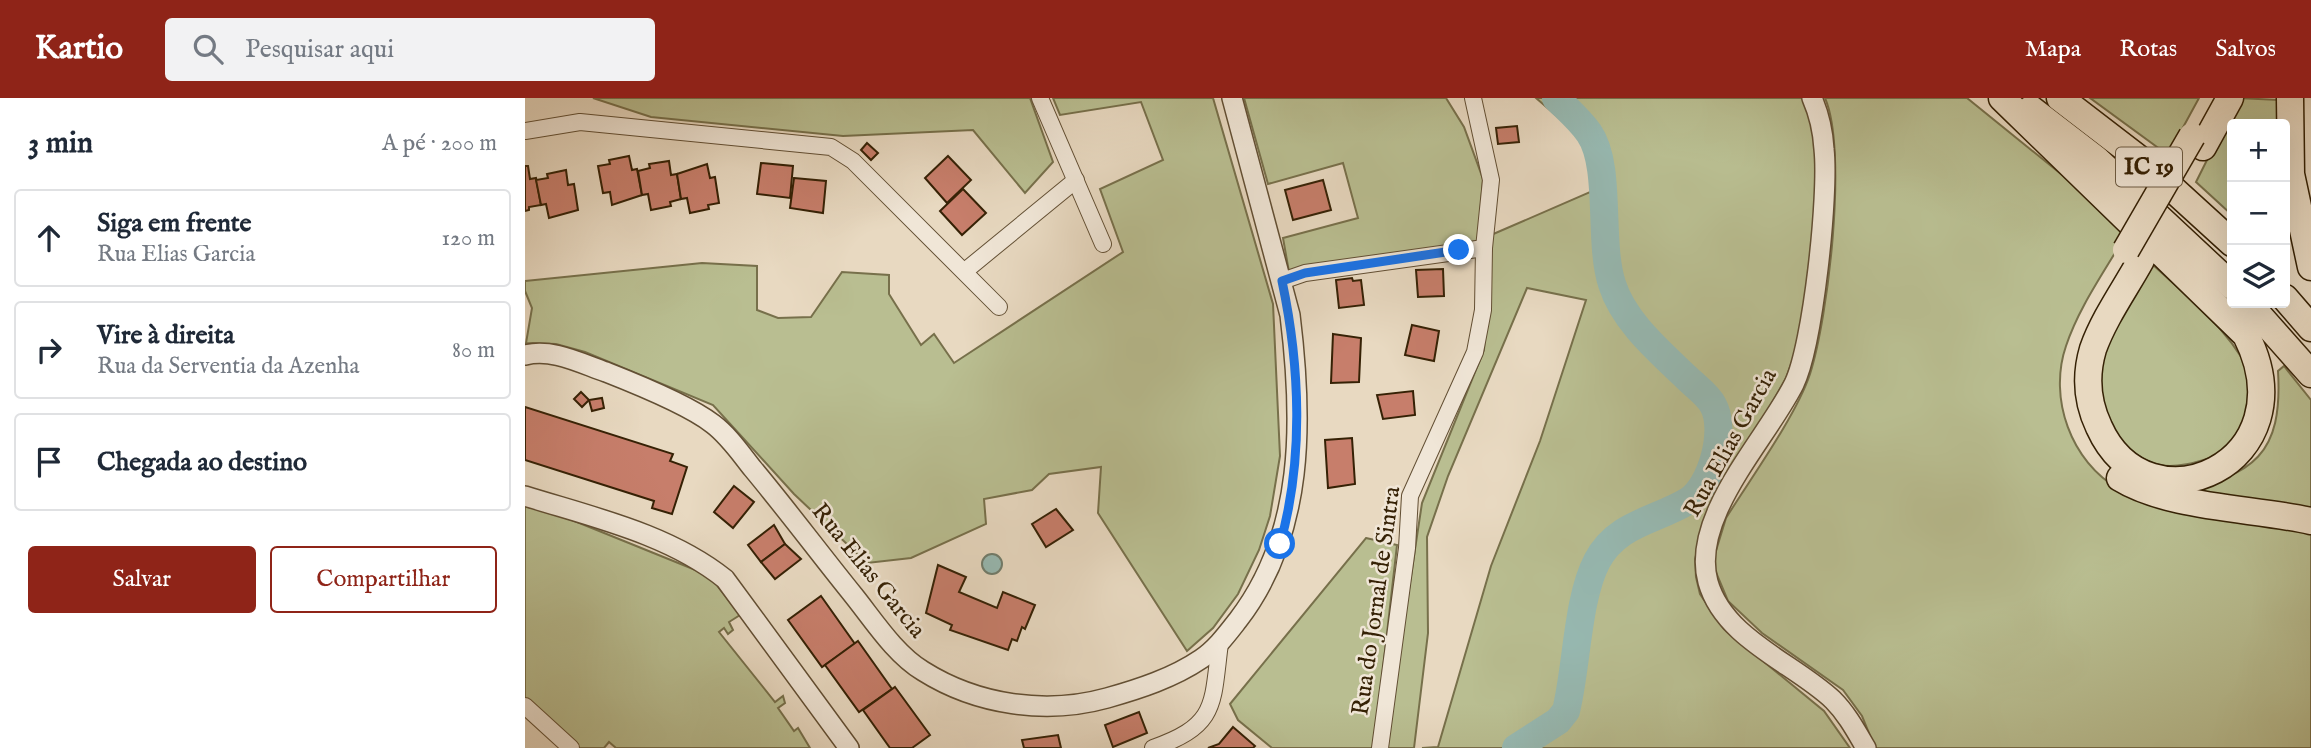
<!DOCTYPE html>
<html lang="pt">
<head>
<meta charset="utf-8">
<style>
	:root { --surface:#fff; --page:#f2f2f3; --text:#1f2937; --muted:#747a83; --line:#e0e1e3; --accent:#8f2418 }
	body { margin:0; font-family:"IM FELL English",serif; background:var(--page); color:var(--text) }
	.controls { position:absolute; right:21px; top:21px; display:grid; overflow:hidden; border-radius:7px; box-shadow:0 7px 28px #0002 }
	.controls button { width:63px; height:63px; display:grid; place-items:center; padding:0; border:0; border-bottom:2px solid var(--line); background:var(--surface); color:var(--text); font:35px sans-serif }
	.stop { position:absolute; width:21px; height:21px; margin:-16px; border:5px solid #1a73e8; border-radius:50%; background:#fff }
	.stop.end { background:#1a73e8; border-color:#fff; box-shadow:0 2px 7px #0008 }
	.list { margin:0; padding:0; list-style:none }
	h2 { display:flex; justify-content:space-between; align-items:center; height:91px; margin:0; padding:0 28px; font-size:30px }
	h2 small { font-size:23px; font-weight:400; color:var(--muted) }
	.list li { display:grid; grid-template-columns:46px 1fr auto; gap:21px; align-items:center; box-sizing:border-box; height:98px; margin:0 14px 14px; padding:0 14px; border:2px solid var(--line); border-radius:7px }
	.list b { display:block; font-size:26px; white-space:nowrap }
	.list p { margin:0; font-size:23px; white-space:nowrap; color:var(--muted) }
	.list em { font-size:23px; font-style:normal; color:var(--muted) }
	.actions { display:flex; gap:14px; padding:21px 28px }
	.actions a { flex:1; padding:16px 0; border:2px solid var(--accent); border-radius:7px; text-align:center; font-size:24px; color:var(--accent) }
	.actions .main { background:var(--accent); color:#fff }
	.icon { flex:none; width:38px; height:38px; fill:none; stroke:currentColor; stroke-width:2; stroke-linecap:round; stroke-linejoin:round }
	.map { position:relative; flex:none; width:1786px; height:650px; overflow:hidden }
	header { display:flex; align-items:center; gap:42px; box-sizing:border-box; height:98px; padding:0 35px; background:var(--accent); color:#fff }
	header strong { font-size:33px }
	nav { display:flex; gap:38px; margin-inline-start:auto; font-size:24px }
	.search { width:490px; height:63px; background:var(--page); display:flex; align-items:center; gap:18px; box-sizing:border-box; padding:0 24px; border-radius:7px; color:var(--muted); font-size:26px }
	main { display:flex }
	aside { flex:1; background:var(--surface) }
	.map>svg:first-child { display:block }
	.green { fill:#b9be91; stroke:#77704b; stroke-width:2 }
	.water { fill:#97bab3; stroke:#707d6d; stroke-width:2 }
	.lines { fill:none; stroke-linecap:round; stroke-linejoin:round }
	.river { stroke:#97bab3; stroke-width:28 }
	.building { fill:#c77e6b; stroke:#352105; stroke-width:2 }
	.minor-casing { stroke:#624f34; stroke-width:18 }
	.tertiary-casing { stroke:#624f34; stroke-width:22 }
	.trunk-casing { stroke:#352105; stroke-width:29 }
	.minor { stroke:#f0e6d7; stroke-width:16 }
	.tertiary { stroke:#f0e6d7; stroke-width:19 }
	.trunk { stroke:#e8d9c1; stroke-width:26 }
	.trunk-bridge-casing { stroke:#352105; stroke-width:29; stroke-linecap:butt }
	.trunk-bridge { stroke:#e8d9c1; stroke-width:26 }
	.route { stroke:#1a73e8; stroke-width:9 }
	.labels { text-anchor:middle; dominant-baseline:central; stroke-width:5; stroke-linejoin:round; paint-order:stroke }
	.shield { fill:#f0e6d7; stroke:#6d5c44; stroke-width:2 }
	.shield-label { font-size:23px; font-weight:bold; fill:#352105 }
	.street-label { font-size:24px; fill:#352105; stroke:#f0e6d7 }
</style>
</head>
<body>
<header>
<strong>Kartio</strong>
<div class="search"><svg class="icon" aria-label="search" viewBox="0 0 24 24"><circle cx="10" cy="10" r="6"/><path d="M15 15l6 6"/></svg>Pesquisar aqui</div>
<nav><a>Mapa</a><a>Rotas</a><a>Salvos</a></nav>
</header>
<main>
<aside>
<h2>3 min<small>A pé · 200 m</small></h2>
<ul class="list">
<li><svg class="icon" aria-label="ahead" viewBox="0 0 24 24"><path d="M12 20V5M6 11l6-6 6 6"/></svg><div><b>Siga em frente</b><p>Rua Elias Garcia</p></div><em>120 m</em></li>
<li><svg class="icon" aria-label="right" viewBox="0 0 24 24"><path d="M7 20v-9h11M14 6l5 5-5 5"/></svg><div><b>Vire à direita</b><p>Rua da Serventia da Azenha</p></div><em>80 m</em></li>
<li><svg class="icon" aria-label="arrive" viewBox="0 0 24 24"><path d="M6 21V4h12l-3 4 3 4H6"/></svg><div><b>Chegada ao destino</b></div></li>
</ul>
<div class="actions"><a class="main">Salvar</a><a>Compartilhar</a></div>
</aside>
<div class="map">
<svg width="1786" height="650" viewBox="0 0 1786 650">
	<rect width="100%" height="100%" fill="#e8d9c1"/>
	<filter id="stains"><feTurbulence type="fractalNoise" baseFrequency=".00286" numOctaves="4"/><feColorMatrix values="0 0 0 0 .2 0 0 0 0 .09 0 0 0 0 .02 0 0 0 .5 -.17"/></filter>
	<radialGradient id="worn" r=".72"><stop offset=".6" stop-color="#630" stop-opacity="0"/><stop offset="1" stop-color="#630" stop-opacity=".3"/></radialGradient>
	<g class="green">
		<polygon points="68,0 505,0 528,64 500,95 448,32 318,38 126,19"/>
		<polygon points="528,0 688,0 748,206 755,358 745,418 734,452 713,496 688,530 662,553 573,415 576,369 524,376 507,392 459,401 461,426 386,460 342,465 269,396 188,307 60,254 31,246 1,245 7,210 0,193 0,183 177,165 232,168 232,212 253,220 286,219 317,174 364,177 364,196 396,247 409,236 429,265 598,154 575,91 638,62 616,4 535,17"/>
		<polygon points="719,0 921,0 939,29 958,81 953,143 764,174 758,140 833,120 818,65 743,86"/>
		<polygon points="1011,0 1280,0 1288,21 1295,68 1276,239 1261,280 1179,426 1170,461 1171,479 1175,496 1199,531 1299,613 1325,650 897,650 913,649 966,468 1015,343 1061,202 1002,190 923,378 902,439 903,535 889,650 860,650 897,405 959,252 966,137 1070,92 1065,55 1056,39"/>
		<path d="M1300 0H1442L1604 131C1583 169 1555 206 1541 248 1523 300 1546 364 1594 391 1608 399 1630 400 1646 403 1692 413 1739 424 1786 434V650H1350L1337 618 1318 592 1237 535 1203 503 1190 472V456L1201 420C1226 380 1271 318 1285 276 1303 220 1323 53 1300 0Z"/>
		<polygon points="1565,0 1674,0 1643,57"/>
		<polygon points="1713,0 1754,2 1755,26 1707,26 1707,117 1671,84"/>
		<path d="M1626 165C1667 203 1712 237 1732 290L1709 353C1688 358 1656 372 1635 367 1594 358 1568 305 1574 265 1578 239 1612 190 1626 165Z"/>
		<path d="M1759 268 1786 302V414L1651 393C1729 378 1758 356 1753 273Z"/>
		<polygon points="0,407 47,422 173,473 187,481 215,517 204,524 208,532 203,536 199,530 194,534 250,604 258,598 260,605 253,610 269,633 273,630 285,650 91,650 84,644 79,650 53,650 0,602"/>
		<polygon points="841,440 872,447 849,650 747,650 713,622 705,606"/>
	</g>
	<circle class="water" cx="467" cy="466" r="10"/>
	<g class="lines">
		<path class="river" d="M991 650 1033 623 1041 613C1052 569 1052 501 1072 463 1092 425 1130 423 1163 403 1187 388 1202 331 1188 307 1183 297 1170 288 1162 280 1134 253 1099 224 1087 186 1073 143 1087 68 1064 35 1055 22 1042 11 1031 0"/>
	</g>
	<g class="building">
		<polygon points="992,28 994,44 973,46 971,30"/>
		<polygon points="342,45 353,55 346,62 336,52"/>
		<polygon points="104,58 107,72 112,71 117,97 87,107 85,94 78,95 73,68 85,66 84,62"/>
		<polygon points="423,58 446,82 422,105 400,80"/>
		<polygon points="144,63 146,77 152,76 156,101 145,104 146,108 126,112 123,96 117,97 113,73 125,70 124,66"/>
		<polygon points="236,65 268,68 265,100 232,96"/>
		<polygon points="182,66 185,80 190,79 194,105 183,107 184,111 165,115 162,100 156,101 152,76"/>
		<polygon points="0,68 3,68 5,81 11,80 16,107 4,109 4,112 0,113"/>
		<polygon points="41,72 43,87 49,86 53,112 24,120 21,106 16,107 11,82 23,80 22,76"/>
		<polygon points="269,80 301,83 298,115 265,110"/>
		<polygon points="798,82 806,112 768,122 760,92"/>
		<polygon points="438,91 461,115 437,137 415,113"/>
		<polygon points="918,171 919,198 893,199 891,172"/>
		<polygon points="827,180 828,183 836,182 839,207 814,210 811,182"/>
		<polygon points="887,227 914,233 909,263 880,257"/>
		<polygon points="808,236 836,240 834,284 806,285"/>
		<polygon points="888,293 890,317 858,321 852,297"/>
		<polygon points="56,294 64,302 57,309 49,301"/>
		<polygon points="77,300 79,310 67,313 64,302"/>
		<polygon points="0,309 148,356 145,363 162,369 147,416 127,410 129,403 0,362"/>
		<polygon points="827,340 830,386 803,390 800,342"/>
		<polygon points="209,388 229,404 208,430 189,414"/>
		<polygon points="531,411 548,432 521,449 507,426"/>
		<polygon points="249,427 260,446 236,464 223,447"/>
		<polygon points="260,446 276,461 250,481 236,464"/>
		<polygon points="413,467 441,479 434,494 472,510 478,494 510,507 500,531 497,529 492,543 487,541 483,552 425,532 427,527 401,515"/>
		<polygon points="296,498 330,546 297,569 263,522"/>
		<polygon points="333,543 367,591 334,614 300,567"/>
		<polygon points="370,589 405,637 387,650 365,650 338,612"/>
		<polygon points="614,614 622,635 588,649 580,627"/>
		<polygon points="708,629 730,648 728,650 683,650 694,646"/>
		<polygon points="533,637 536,650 499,650 497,642"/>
	</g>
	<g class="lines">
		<g class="minor-casing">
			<g id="minor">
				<polyline points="515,0 578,146"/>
				<polyline points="0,33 55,24 306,49 328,63 474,209"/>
				<polyline points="440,173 551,82"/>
				<polyline points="757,183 780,175 959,150"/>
				<polyline points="0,608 46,650"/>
				<path d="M628 650C693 627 687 607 695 545"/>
				<polyline points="855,650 882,450 885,398 950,254 958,212 959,150 966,82 948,0"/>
			</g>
		</g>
		<g class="tertiary-casing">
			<g id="tertiary">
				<path d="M1287 0C1294 16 1298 34 1299 51 1304 96 1288 247 1269 286 1241 342 1165 419 1183 484 1199 541 1269 565 1308 602 1322 616 1331 633 1341 650"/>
				<path d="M0 257C27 250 55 265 81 274 109 285 165 308 188 326 204 338 216 356 228 371 263 413 295 456 329 498 349 523 370 556 398 573 452 607 521 617 582 600 614 591 648 580 676 561 691 551 702 536 713 522 780 435 778 322 765 217L707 0"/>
				<path d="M0 398C67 419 144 436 200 481L324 650"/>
			</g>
		</g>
		<g class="trunk-casing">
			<g id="trunk">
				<path d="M1477 0 1721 237C1786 365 1623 438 1574 329 1562 304 1560 278 1568 251 1579 220 1600 191 1616 162"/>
				<polyline points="1535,0 1617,63 1707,145"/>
				<polyline points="1765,0 1766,76 1786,169"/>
				<polyline points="1506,11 1571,61 1707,188"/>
				<polyline points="1678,49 1705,0"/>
				<polyline points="1760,200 1786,230"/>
				<polyline points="1723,205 1786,276"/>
				<path d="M1595 380C1644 410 1728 410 1786 423"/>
			</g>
		</g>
		<use href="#minor" class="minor"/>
		<use href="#tertiary" class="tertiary"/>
		<use href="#trunk" class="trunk"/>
		<g class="trunk-bridge-casing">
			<polyline id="trunk-bridge" points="1601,152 1667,38"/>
		</g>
		<use href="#trunk-bridge" class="trunk-bridge"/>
	</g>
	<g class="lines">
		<path class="route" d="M755 446C779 362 775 268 757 183L780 175 934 152"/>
	</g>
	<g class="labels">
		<rect class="shield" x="1591" y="49.5" width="66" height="39" rx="5"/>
		<g class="shield-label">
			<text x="1624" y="69">IC 19</text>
		</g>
		<g class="street-label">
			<text transform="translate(1206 345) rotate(-61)">Rua Elias Garcia</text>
			<text transform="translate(343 473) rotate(51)">Rua Elias Garcia</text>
			<text transform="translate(852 503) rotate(-82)">Rua do Jornal de Sintra</text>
		</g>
	</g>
	<rect width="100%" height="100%" filter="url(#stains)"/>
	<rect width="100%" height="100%" fill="url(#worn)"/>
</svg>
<div class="controls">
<button>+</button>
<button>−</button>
<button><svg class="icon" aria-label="layers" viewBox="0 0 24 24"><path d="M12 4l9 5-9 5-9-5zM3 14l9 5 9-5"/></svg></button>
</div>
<div class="stop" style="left:755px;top:446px"></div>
<div class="stop end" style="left:934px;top:152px"></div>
</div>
</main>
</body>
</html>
